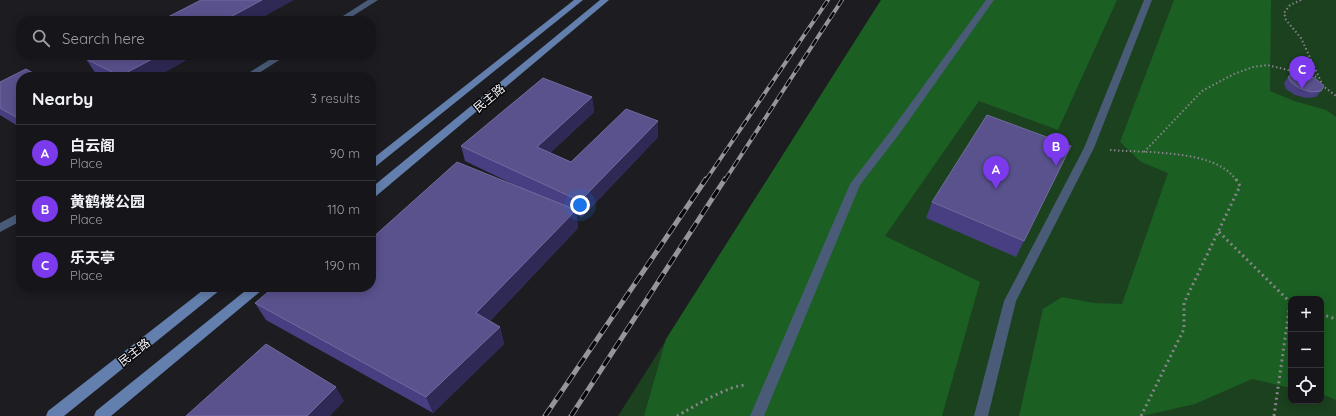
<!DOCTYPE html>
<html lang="en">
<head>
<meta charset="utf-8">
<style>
	:root { --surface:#161519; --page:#232226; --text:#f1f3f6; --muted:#9e9fa2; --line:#353438; --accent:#7c3aed }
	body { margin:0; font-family:Quicksand,"Noto Sans SC",sans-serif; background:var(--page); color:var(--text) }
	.controls { position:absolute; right:12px; bottom:12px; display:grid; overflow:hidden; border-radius:8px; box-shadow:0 2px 10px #0003 }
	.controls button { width:36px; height:36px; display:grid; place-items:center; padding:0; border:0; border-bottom:1px solid var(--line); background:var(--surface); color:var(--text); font:20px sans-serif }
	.you { position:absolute; left:580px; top:205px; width:14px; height:14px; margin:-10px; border:3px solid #fff; border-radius:50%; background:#1a73e8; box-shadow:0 0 0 6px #1a73e833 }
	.badge { display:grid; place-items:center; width:26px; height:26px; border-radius:50%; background:var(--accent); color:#fff; font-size:13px; font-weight:700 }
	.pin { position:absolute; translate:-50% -33px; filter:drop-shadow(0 1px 2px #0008) }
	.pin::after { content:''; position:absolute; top:21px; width:14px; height:12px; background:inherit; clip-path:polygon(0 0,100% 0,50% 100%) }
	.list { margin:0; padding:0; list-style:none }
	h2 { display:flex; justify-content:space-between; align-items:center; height:52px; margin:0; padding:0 16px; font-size:17px }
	h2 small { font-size:13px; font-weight:400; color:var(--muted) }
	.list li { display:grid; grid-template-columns:26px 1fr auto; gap:12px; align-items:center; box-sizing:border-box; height:56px; padding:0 16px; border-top:1px solid var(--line) }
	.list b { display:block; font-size:15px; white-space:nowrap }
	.list p { margin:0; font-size:13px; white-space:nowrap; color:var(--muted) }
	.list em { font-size:13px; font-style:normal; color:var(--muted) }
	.icon { flex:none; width:22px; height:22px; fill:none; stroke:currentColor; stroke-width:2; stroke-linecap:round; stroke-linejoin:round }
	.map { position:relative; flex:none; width:1336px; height:416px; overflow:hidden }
	.search { position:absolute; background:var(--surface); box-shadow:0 2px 10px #0003; left:16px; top:16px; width:360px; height:44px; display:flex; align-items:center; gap:10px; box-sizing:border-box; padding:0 14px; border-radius:16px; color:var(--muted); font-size:15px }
	.panel { position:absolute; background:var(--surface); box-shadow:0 2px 10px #0003; left:16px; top:72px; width:360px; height:220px; border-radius:16px }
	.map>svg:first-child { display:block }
	.green { fill:#1c411f; fill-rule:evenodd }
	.forest { fill:#1b5f23 }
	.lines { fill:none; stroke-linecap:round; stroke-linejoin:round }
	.path-far1 { stroke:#868589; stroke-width:2; stroke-dasharray:1.5 2.5; stroke-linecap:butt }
	.path { stroke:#868589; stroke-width:3; stroke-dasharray:2 3.5; stroke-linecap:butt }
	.service { fill:#4a5b78; fill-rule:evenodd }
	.pedestrian { fill:#4a5b78; fill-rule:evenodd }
	.minor { fill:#4a5b78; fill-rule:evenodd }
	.secondary { fill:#637fad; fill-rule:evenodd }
	.rail-far1-casing { stroke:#969599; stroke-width:4 }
	.rail-casing { stroke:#969599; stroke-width:5 }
	.rail-far1 { stroke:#070709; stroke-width:2.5; stroke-dasharray:8; stroke-linecap:butt }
	.rail { stroke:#070709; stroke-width:3.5; stroke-dasharray:10; stroke-linecap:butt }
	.wall { fill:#473f81 }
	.shaded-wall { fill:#2e2955 }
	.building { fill:#59528d; stroke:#726b9e }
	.labels { text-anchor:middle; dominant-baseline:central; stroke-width:3; stroke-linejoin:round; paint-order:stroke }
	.street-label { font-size:12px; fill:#f3f2f6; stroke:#070709 }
</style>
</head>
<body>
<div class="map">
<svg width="1336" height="416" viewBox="0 0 1336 416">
	<rect width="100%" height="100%" fill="#1d1c21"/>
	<path class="green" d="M881 0H1336V416H618ZM1291 299H1321V401H1291Z"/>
	<g class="forest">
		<polygon points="881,0 1117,0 1058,130 979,101 885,236 980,282 942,416 644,416 666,339"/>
		<polygon points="1174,0 1271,0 1270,91 1294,101 1326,110 1336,117 1336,400 1321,394 1321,299 1291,299 1291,388 1252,379 1195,404 1142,416 1019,416 1043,309 1062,297 1094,303 1122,304 1168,173 1141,162 1120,142"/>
	</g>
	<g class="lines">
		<g class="path-far1">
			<polyline points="1301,0 1290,5 1284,13 1286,20 1301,38 1323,86 1336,96"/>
			<path d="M1110 150C1144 153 1216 149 1236 180"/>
			<polyline points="1144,152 1202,91 1234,74 1253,67 1267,65 1318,77"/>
		</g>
		<g class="path">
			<polyline points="1219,232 1291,303"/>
			<polyline points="1321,314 1336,319"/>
			<path d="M677 416C693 407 729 385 746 385"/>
			<polyline points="1141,416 1184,329 1184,303 1240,186 1236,179"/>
			<polyline points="1274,416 1290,303"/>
		</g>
		<polygon class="service" points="986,0 994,0 900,133 860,185 764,416 750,416 850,184 892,129"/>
		<polygon class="pedestrian" points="1144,0 1152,0 1094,148 1016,301 988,416 974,416 1004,301 1084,148"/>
		<g class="minor">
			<polygon points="368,0 378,0 345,21 335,21"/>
			<polygon points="277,55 287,55 253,77 242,77"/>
			<polygon points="21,212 21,221 0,232 0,223"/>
		</g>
		<g class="secondary">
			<polygon points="574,0 583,0 375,167 371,169 371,160"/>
			<polygon points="600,0 609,0 375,197 371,198 371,188"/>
			<polygon points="207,287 222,287 220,290 64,416 46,416 48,411"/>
			<polygon points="250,287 264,287 262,290 111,416 94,416 96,411"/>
		</g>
		<g class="rail-far1-casing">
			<g id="rail-far1">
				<polyline points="706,180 828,0"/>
				<polyline points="725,180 842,0"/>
			</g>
		</g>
		<g class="rail-casing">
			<g id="rail">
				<polyline points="545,416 706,179"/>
				<polyline points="571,416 725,179"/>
			</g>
		</g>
		<use href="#rail-far1" class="rail-far1"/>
		<use href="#rail" class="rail"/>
	</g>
	<g class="wall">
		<polygon points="94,55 195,55 156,77 102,77 96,74 86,59"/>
		<polygon points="1290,75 1321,91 1316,97 1306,98 1295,95 1286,89 1284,83"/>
		<polygon points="21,77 21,128 0,115 0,82"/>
		<polygon points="592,97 594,112 550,153 571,162 658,121 658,137 582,217 576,214 578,228 490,321 500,327 504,344 433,413 266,320 255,303 371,287 523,189 465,161 461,146"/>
		<polygon points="932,202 1024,241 1016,257 926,218"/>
	</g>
	<g class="shaded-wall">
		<polygon points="262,0 294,0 256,21 223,21"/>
		<polygon points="160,55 195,55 156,77 120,76"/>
		<polygon points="592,97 594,112 540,162 537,147"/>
		<polygon points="658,121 658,137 582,217 580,201"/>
		<polygon points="576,210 578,228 481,330 476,313"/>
		<polygon points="500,327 504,344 433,413 426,397"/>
		<polygon points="336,387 344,401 330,416 307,416"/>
	</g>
	<g class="building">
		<polygon points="201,0 262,0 223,21 160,21"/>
		<polygon points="94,55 160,55 120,76 86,59"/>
		<polygon points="26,69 40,77 21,77 21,120 0,108 0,82"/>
		<polygon points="1298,73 1315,78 1324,86 1321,91 1311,92 1299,88 1291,82 1288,77 1290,75"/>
		<polygon points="543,78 592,97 537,147 571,162 626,109 658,121 580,201 461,146"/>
		<polygon points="987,115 1071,146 1024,241 932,202"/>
		<polygon points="457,162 576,210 476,313 500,327 426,397 255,303 274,287 371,287 371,239"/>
		<polygon points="266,344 336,387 307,416 186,416"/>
	</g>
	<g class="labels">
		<g class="street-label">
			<text transform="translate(489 98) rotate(-40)">民主路</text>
			<text transform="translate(134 352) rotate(-38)">民主路</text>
		</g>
	</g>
</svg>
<div class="controls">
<button>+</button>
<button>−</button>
<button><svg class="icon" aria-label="locate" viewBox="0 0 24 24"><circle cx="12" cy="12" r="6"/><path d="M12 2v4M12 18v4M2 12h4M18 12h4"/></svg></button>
</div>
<div class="you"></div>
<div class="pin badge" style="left:996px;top:189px">A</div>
<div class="pin badge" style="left:1056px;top:166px">B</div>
<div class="pin badge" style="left:1302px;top:89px">C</div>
<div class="search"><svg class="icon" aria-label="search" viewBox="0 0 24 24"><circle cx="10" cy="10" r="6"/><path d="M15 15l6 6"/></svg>Search here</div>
<section class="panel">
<h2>Nearby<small>3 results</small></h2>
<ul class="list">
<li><span class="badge">A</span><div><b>白云阁</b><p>Place</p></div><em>90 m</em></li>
<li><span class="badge">B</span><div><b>黄鹤楼公园</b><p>Place</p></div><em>110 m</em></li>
<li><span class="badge">C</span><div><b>乐天亭</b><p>Place</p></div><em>190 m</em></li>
</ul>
</section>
</div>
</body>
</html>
